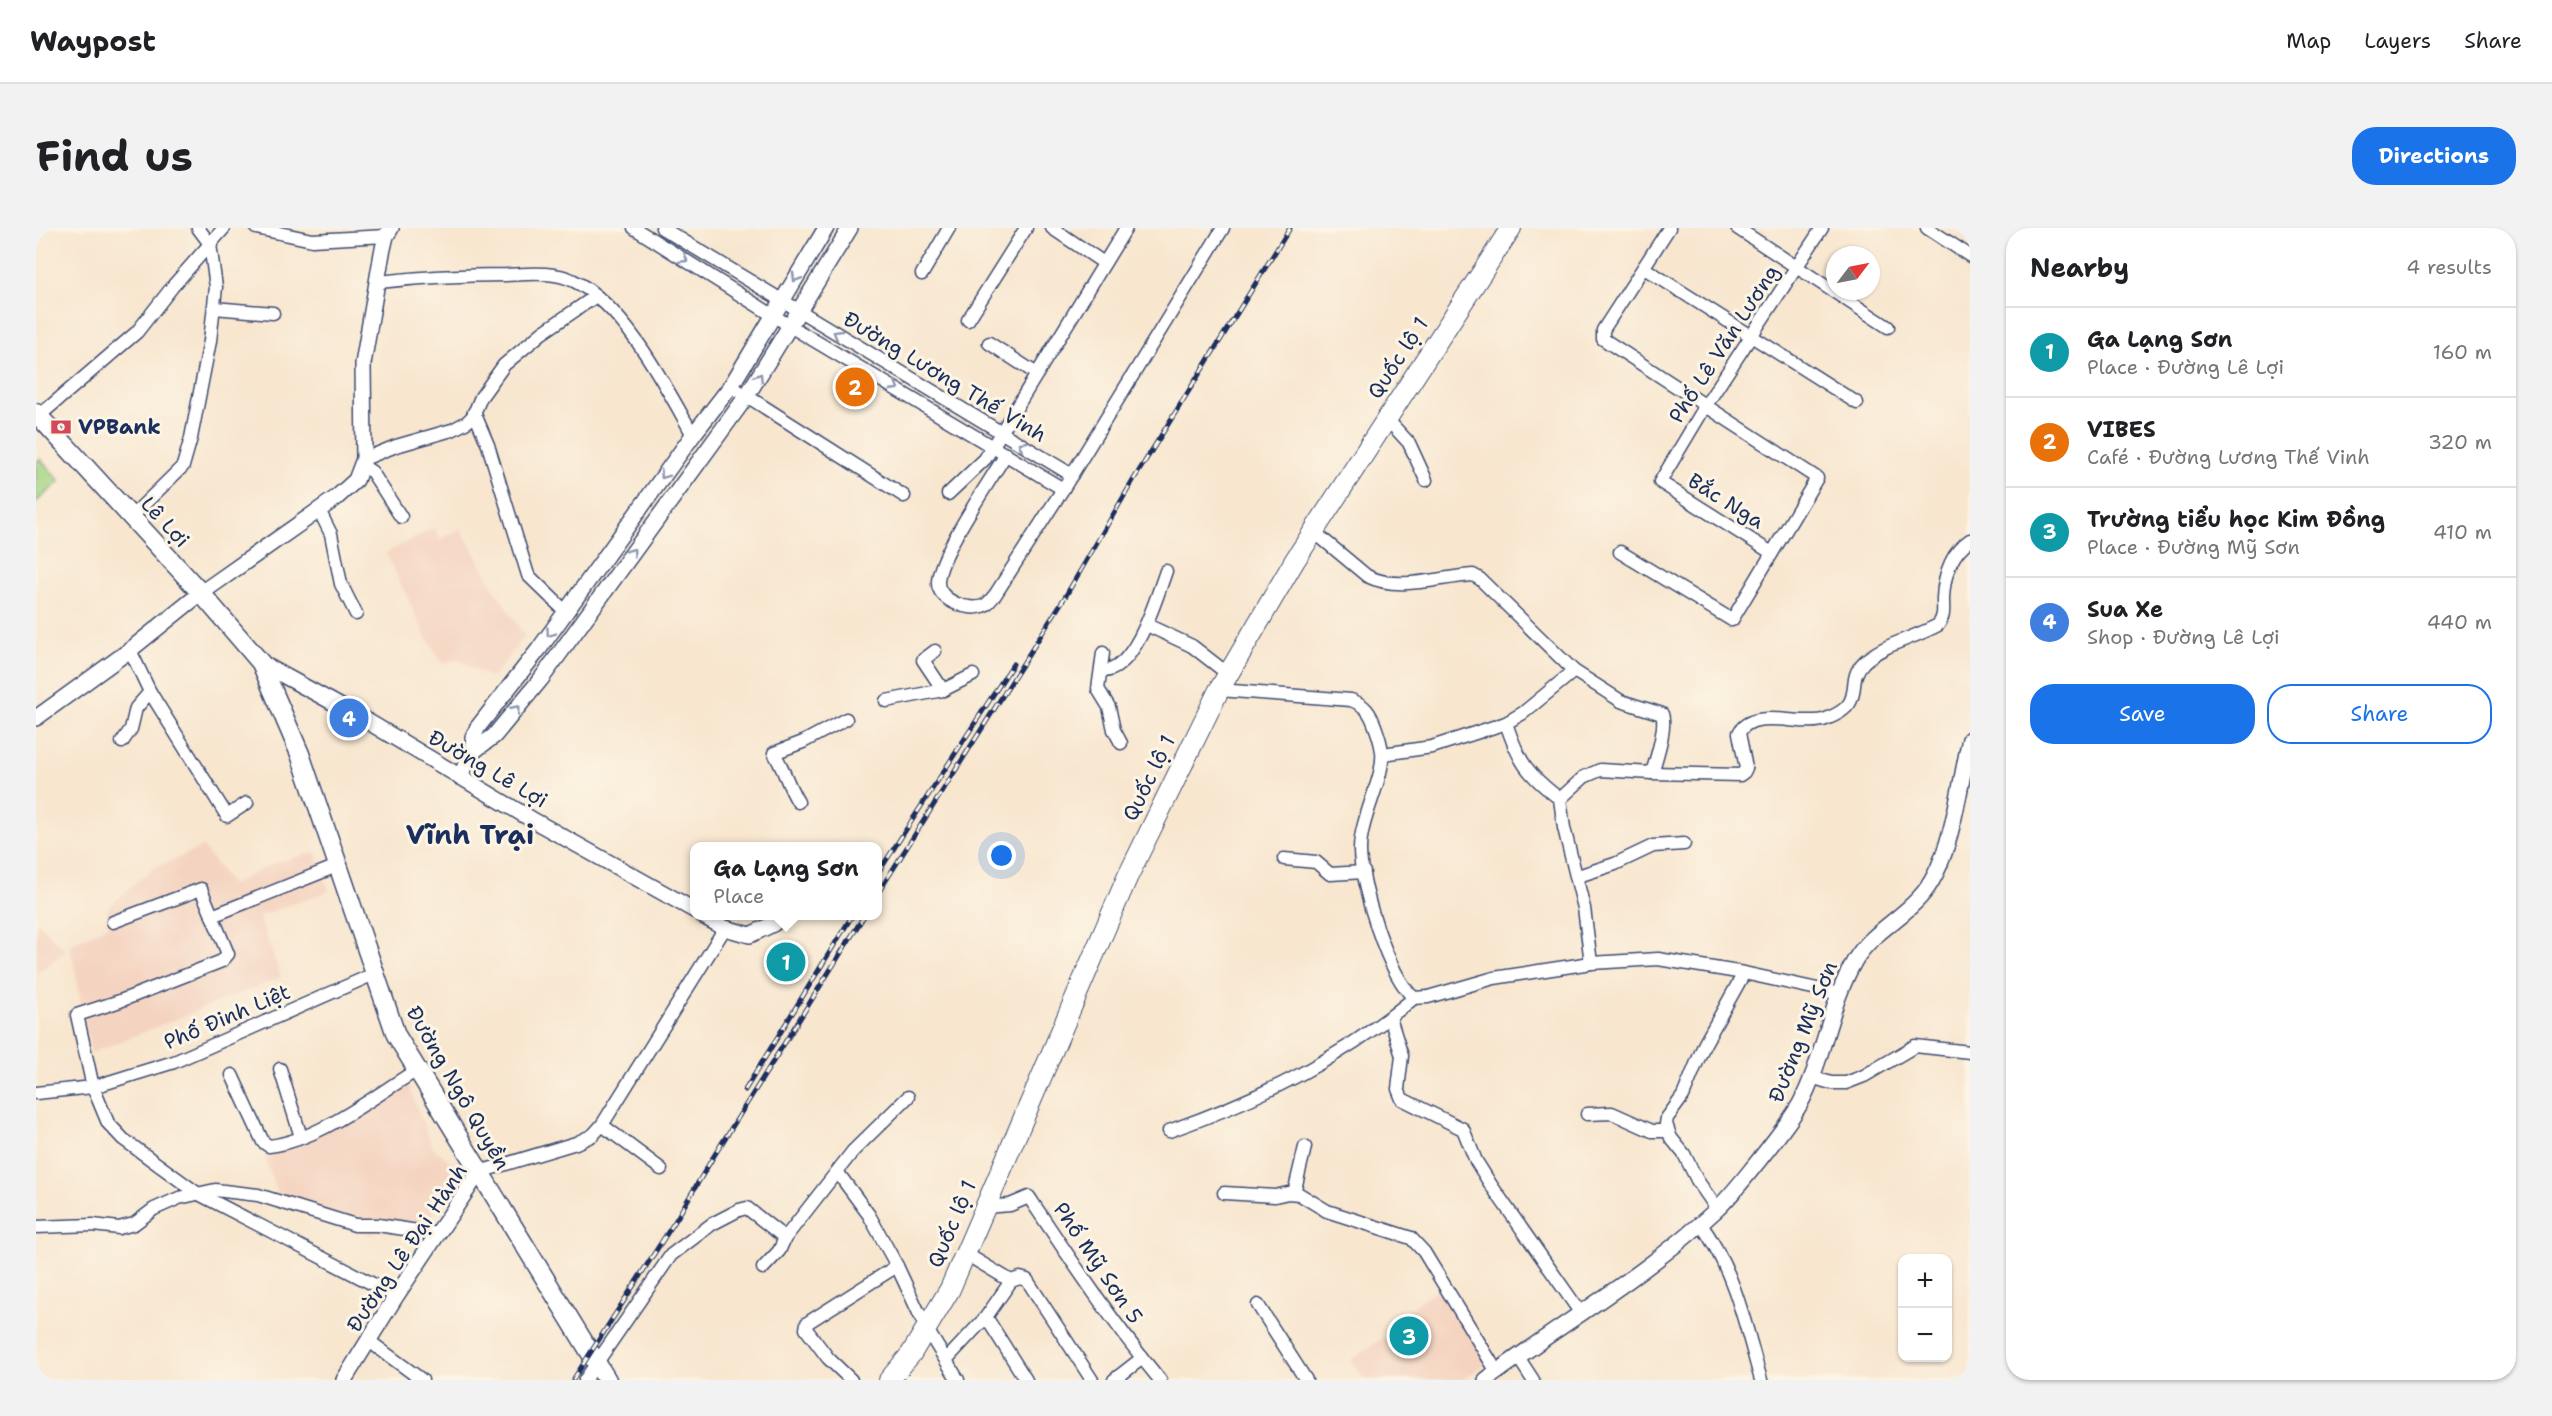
<!DOCTYPE html>
<html lang="en">
<head>
<meta charset="utf-8">
<style>
	:root { --surface:#fff; --page:#f2f2f2; --text:#202124; --muted:#757577; --line:#e0e0e0; --accent:#1a73e8 }
	body { margin:0; font-family:"Shantell Sans",sans-serif; background:var(--page); color:var(--text) }
	.controls { position:absolute; right:18px; bottom:18px; display:grid; overflow:hidden; border-radius:12px; box-shadow:0 2px 4px #0004 }
	.controls button { width:54px; height:54px; display:grid; place-items:center; padding:0; border:0; border-bottom:2px solid var(--line); background:var(--surface); color:var(--text); font:30px sans-serif }
	.compass { position:absolute; left:1790px; top:18px; width:54px; height:54px; border-radius:50%; background:var(--surface); box-shadow:0 2px 4px #0004; rotate:58deg }
	.you { position:absolute; left:966px; top:628px; width:21px; height:21px; margin:-15px; border:4px solid #fff; border-radius:50%; background:#1a73e8; box-shadow:0 0 0 9px #1a73e833 }
	.badge { display:grid; place-items:center; width:39px; height:39px; border-radius:50%; background:var(--accent); color:#fff; font-size:20px; font-weight:700 }
	.pin { position:absolute; translate:-50% -50%; border:3px solid #fff; box-shadow:0 2px 6px #0006 }
	.popup { position:absolute; left:654px; top:614px; width:192px; height:78px; box-sizing:border-box; display:grid; place-content:center; border-radius:12px; background:var(--surface); filter:drop-shadow(0 2px 4px #0005); font-size:20px; white-space:nowrap; color:var(--muted) }
	.popup b { font-size:22px; color:var(--text) }
	.popup::after { content:''; position:absolute; left:50%; top:100%; margin-left:-12px; border:12px solid transparent; border-top-color:var(--surface) }
	.list { margin:0; padding:0; list-style:none }
	h2 { display:flex; justify-content:space-between; align-items:center; height:78px; margin:0; padding:0 24px; font-size:26px }
	h2 small { font-size:20px; font-weight:400; color:var(--muted) }
	.list li { display:grid; grid-template-columns:39px 1fr auto; gap:18px; align-items:center; box-sizing:border-box; height:90px; padding:0 24px; border-top:2px solid var(--line) }
	.list b { display:block; font-size:22px; white-space:nowrap }
	.list p { margin:0; font-size:20px; white-space:nowrap; color:var(--muted) }
	.list em { font-size:20px; font-style:normal; color:var(--muted) }
	.actions { display:flex; gap:12px; padding:18px 24px }
	.actions a { flex:1; padding:14px 0; border:2px solid var(--accent); border-radius:24px; text-align:center; font-size:21px; color:var(--accent) }
	.actions .main { background:var(--accent); color:#fff }
	.map { position:relative; flex:none; width:1934px; height:1152px; overflow:hidden; border-radius:24px }
	header { display:flex; align-items:center; gap:36px; box-sizing:border-box; height:84px; padding:0 30px; background:var(--surface); border-bottom:2px solid var(--line) }
	header strong { font-size:28px }
	nav { display:flex; gap:33px; margin-inline-start:auto; font-size:21px }
	.intro { display:flex; align-items:center; justify-content:space-between; box-sizing:border-box; height:144px; padding:0 36px }
	h1 { margin:0; font-size:42px }
	.button { padding:15px 27px; border-radius:24px; background:var(--accent); color:#fff; font-size:21px; font-weight:700 }
	main { display:flex; gap:36px; padding:0 36px }
	aside { flex:1; background:var(--surface); border-radius:24px; box-shadow:0 2px 4px #0004 }
	.map>svg:first-child { display:block }
	.built { fill:#f4d3c0 }
	.green { fill:#a1d382; stroke:#5e8170; stroke-width:1.5 }
	.lines { fill:none; stroke-linecap:round; stroke-linejoin:round }
	.minor-casing { stroke:#3c4a6f; stroke-width:15 }
	.tertiary-casing { stroke:#3c4a6f; stroke-width:18 }
	.primary-casing { stroke:#3c4a6f; stroke-width:21 }
	.trunk-casing { stroke:#3c4a6f; stroke-width:22 }
	.minor { stroke:#fff; stroke-width:12 }
	.tertiary { stroke:#fff; stroke-width:15 }
	.primary { stroke:#fff; stroke-width:18 }
	.trunk { stroke:#fff; stroke-width:20 }
	.rail-casing { stroke:#1b2f5e; stroke-width:5 }
	.rail { stroke:#fcf5e5; stroke-width:3; stroke-dasharray:9; stroke-linecap:butt }
	.oneway { stroke:#8d97ae }
	.labels { text-anchor:middle; dominant-baseline:central; stroke-width:6; stroke-linejoin:round; paint-order:stroke }
	.street-label { font-size:21px; fill:#1b2f5e; stroke:#fcf5e5 }
	.poi-label { font-size:21px; font-weight:bold; fill:#1b2f5e; stroke:#fcf5e5; text-anchor:start }
	.district-label { font-size:27px; font-weight:bold; fill:#1b2f5e; stroke:#fcf5e5 }
</style>
</head>
<body>
<header>
<strong>Waypost</strong>
<nav><a>Map</a><a>Layers</a><a>Share</a></nav>
</header>
<div class="intro"><h1>Find us</h1><a class="button">Directions</a></div>
<main>
<div class="map">
<svg width="1934" height="1152" viewBox="0 0 1934 1152">
	<rect width="100%" height="100%" fill="#fcf5e5"/>
	<filter id="ink" filterUnits="userSpaceOnUse"><feTurbulence type="fractalNoise" baseFrequency=".0167" numOctaves="2"/><feDisplacementMap in="SourceGraphic" scale="12" xChannelSelector="R" yChannelSelector="G"/><feConvolveMatrix kernelMatrix="1 2 1 2 8 2 1 2 1" color-interpolation-filters="sRGB"/></filter>
	<filter id="wash" filterUnits="userSpaceOnUse"><feTurbulence type="fractalNoise" baseFrequency=".008" numOctaves="4" result="noise"/><feDisplacementMap in="SourceGraphic" scale="24" xChannelSelector="R" yChannelSelector="G"/><feGaussianBlur stdDeviation="1.35" result="paint"/><feColorMatrix in="noise" values="0 0 0 0 0 0 0 0 0 0 0 0 0 0 0 0 0 1.4 0 .05"/><feComposite in="paint" operator="in"/></filter>
	<g filter="url(#wash)">
		<rect width="100%" height="100%" fill="#f8e6cf"/>
		<g class="built">
			<polygon points="398,300 405,311 425,301 461,365 489,408 456,450 422,432 407,435 391,411 350,325"/>
			<polygon points="167,619 195,657 238,635 279,624 293,663 223,688 245,749 55,825 34,717 73,697 71,680 117,640"/>
			<polygon points="0,692 30,723 0,746"/>
			<polygon points="369,849 397,920 421,938 386,1008 342,1002 336,1007 245,976 229,931"/>
			<polygon points="1399,1062 1407,1063 1450,1131 1447,1137 1428,1152 1328,1152 1315,1132 1361,1100 1371,1084"/>
		</g>
		<polygon class="green" points="4,231 24,253 0,274 0,235"/>
	</g>
	<g filter="url(#ink)">
		<g class="lines">
			<g class="minor-casing">
				<g id="minor">
					<polyline points="220,0 276,12 350,8"/>
					<polyline points="598,0 754,98 1027,261"/>
					<polyline points="626,0 1036,247"/>
					<polyline points="1016,0 1068,35"/>
					<polyline points="1701,0 1852,99"/>
					<polyline points="1891,0 1934,28"/>
					<polyline points="1608,40 1821,175"/>
					<polyline points="886,46 913,0"/>
					<path d="M343 54C385 49 428 47 470 47 493 46 518 43 538 53 589 78 630 159 657 207"/>
					<polyline points="178,80 237,85"/>
					<polyline points="932,92 990,0"/>
					<polyline points="953,115 1001,146"/>
					<polyline points="695,158 868,268"/>
					<polyline points="438,184 452,217 492,347 529,383"/>
					<polyline points="3,188 101,104 137,58 188,0"/>
					<polyline points="1350,190 1373,215 1390,252"/>
					<path d="M970 226C954 253 904 325 902 353 900 372 934 385 949 377 953 375 956 370 959 367L1027 261 1187 0"/>
					<polyline points="328,231 360,218 416,202 431,194 437,188 445,169 468,137 506,105 560,68"/>
					<polyline points="327,238 336,244 365,289"/>
					<polyline points="912,266 949,231 1090,0"/>
					<polyline points="283,282 295,306 305,356 320,386"/>
					<polyline points="94,290 147,238 155,210 174,113 180,59 174,16 162,0"/>
					<path d="M1277 303 1331 348C1363 364 1403 349 1437 347L1444 351 1538 443 1585 473 1626 486C1631 499 1620 531 1616 545"/>
					<polyline points="1584,324 1696,392 1781,250 1567,111 1567,102 1633,0"/>
					<polyline points="1736,325 1624,254 1670,177 1786,0"/>
					<polyline points="1111,397 1156,418 1192,446"/>
					<polyline points="94,422 114,464 191,588 211,575"/>
					<polyline points="899,423 887,432 907,462"/>
					<polyline points="1067,425 1062,461 1073,479 1078,502 1085,515"/>
					<path d="M1066 443C1099 445 1121 368 1130 343"/>
					<path d="M1183 462 1315 472C1329 477 1334 484 1339 498 1342 506 1345 515 1346 524 1349 549 1324 590 1324 622 1324 656 1352 747 1378 770L1392 769 1458 750 1555 735 1622 731 1708 745 1804 766"/>
					<polyline points="850,473 907,462 937,447"/>
					<path d="M1470 495C1483 534 1491 546 1524 571L1528 600 1548 680 1555 735"/>
					<polyline points="86,514 95,501 100,480 114,464"/>
					<polyline points="1347,526 1396,519 1470,495 1487,485 1538,443"/>
					<path d="M1524 571 1548 549 1564 542 1616 545 1704 547 1708 544 1710 540 1703 505C1716 478 1767 500 1790 491 1833 475 1807 455 1828 434 1847 416 1879 410 1902 397 1909 388 1907 382 1907 370 1908 348 1915 325 1934 312"/>
					<path d="M762 574C752 558 748 541 738 525L767 514 810 491"/>
					<polyline points="1248,631 1280,634 1294,646 1328,644"/>
					<polyline points="1542,648 1579,636 1617,618 1648,616"/>
					<polyline points="176,688 301,638"/>
					<polyline points="77,694 165,661 192,726 186,733 84,773 41,787 57,859 72,895 87,911 161,965 360,1068"/>
					<polyline points="1354,790 1366,828 1362,861 1366,871 1427,901 1440,933 1455,957 1544,1084"/>
					<polyline points="244,841 265,909"/>
					<path d="M196 847 227 914 233 918C284 912 338 868 381 842"/>
					<polyline points="1775,849 1795,855 1810,855 1828,848 1879,818 1934,824"/>
					<polyline points="0,865 57,859 138,834 338,746"/>
					<polyline points="1551,886 1576,885 1616,903 1631,903"/>
					<polyline points="566,897 625,941"/>
					<path d="M1133 903C1224 871 1303 832 1378 770"/>
					<polyline points="443,944 540,915 557,907 566,897 689,700"/>
					<polyline points="802,945 833,987 861,1038 890,1100 922,1152"/>
					<polyline points="1188,965 1239,968 1252,965 1263,966 1291,983 1375,1010 1388,1024 1461,1144"/>
					<polyline points="1258,965 1269,919"/>
					<path d="M949 979 974 977 993 969C1035 1032 1076 1094 1124 1152"/>
					<polyline points="1681,981 1661,952 1648,926 1635,910 1630,896 1631,890 1647,868 1668,817 1708,745"/>
					<path d="M1664 995C1698 1041 1710 1099 1725 1152"/>
					<polyline points="0,999 57,997 83,1000 98,996 118,981 143,970 179,962 222,967 319,997 342,997 402,1006"/>
					<polyline points="930,1026 975,1053"/>
					<polyline points="727,1040 743,1023 749,1010 817,923 872,869"/>
					<polyline points="975,1053 984,1050 991,1052 1056,1152"/>
					<polyline points="1222,1077 1270,1152"/>
					<polyline points="950,1089 990,1152"/>
					<polyline points="333,1113 386,1152"/>
					<polyline points="1482,1129 1497,1152"/>
					<polyline points="910,1132 950,1089 975,1053"/>
					<polyline points="549,1152 635,1027 676,996 703,982 711,980 749,1010"/>
					<polyline points="815,1152 792,1130 770,1101 771,1095 861,1038"/>
					<polyline points="1078,1152 1105,1131"/>
				</g>
			</g>
			<g class="tertiary-casing">
				<g id="tertiary">
					<polyline points="225,435 331,493 495,591 658,682"/>
					<polyline points="0,490 94,422 165,365 300,270 320,252 328,231 327,136 346,25 350,8 355,0"/>
					<polyline points="439,522 437,509 442,499 503,421 657,207 695,158 790,0"/>
					<polyline points="423,549 439,522 458,508 505,451 710,169 814,0"/>
					<polyline points="667,688 689,700 714,707 737,696 746,688"/>
					<polyline points="308,1152 360,1068 443,944"/>
					<path d="M1450 1152C1526 1095 1610 1047 1680 982 1696 967 1710 948 1724 931 1738 913 1753 895 1764 876 1788 831 1793 777 1819 732 1835 705 1864 692 1884 669 1916 635 1923 557 1934 511"/>
				</g>
			</g>
			<g class="primary-casing">
				<polyline id="primary" points="0,185 165,365 225,435 264,526 360,807 571,1152"/>
			</g>
			<g class="trunk-casing">
				<polyline id="trunk" points="853,1152 875,1126 914,1061 1091,650 1183,462 1259,332 1475,0"/>
			</g>
			<use href="#minor" class="minor"/>
			<use href="#tertiary" class="tertiary"/>
			<use href="#primary" class="primary"/>
			<use href="#trunk" class="trunk"/>
			<g class="rail-casing">
				<g id="rail">
					<polyline points="842,645 977,436"/>
					<polyline points="842,665 1029,369 1098,251 1254,0"/>
					<polyline points="709,862 816,688"/>
					<polyline points="537,1152 641,990 676,931 828,688"/>
				</g>
			</g>
			<use href="#rail" class="rail"/>
		</g>
		<defs><path id="oneway-chevron" d="M-2-3.5L2.5 0L-2 3.5" fill="none" stroke-width="1.6" stroke-linecap="round" stroke-linejoin="round" transform="scale(1.5)"/></defs>
		<g class="oneway">
			<use href="#oneway-chevron" transform="translate(648 31) rotate(32)"/>
			<use href="#oneway-chevron" transform="translate(760 50) rotate(121)"/>
			<use href="#oneway-chevron" transform="translate(801 106) rotate(-150)"/>
			<use href="#oneway-chevron" transform="translate(723 149) rotate(-58)"/>
			<use href="#oneway-chevron" transform="translate(859 159) rotate(31)"/>
			<use href="#oneway-chevron" transform="translate(986 217) rotate(-149)"/>
			<use href="#oneway-chevron" transform="translate(628 247) rotate(126)"/>
			<use href="#oneway-chevron" transform="translate(596 324) rotate(-54)"/>
			<use href="#oneway-chevron" transform="translate(514 405) rotate(125)"/>
			<use href="#oneway-chevron" transform="translate(480 481) rotate(-51)"/>
		</g>
	</g>
	<defs>
		<g id="bank-bare" transform="scale(1.62)"><path d="M-6-4H6V4H-6ZM0-2.3a2.3 2.3 0 1 0 0 4.6a2.3 2.3 0 1 0 0-4.6Z" fill="#d1495b" stroke="#fcf5e5" stroke-width="2.5" paint-order="stroke"/></g>
	</defs>
	<g fill-rule="evenodd">
		<use href="#bank-bare" x="25" y="199"/>
	</g>
	<g class="labels">
		<g class="street-label">
			<text transform="translate(1688 116) rotate(-57)">Phố Lê Văn Lương</text>
			<text transform="translate(1362 130) rotate(-57)">Quốc lộ 1</text>
			<text transform="translate(909 149) rotate(31)">Đường Lương Thế Vinh</text>
			<text transform="translate(1690 273) rotate(32)">Bắc Nga</text>
			<text transform="translate(129 294) rotate(47)">Lê Lợi</text>
			<text transform="translate(452 541) rotate(30)">Đường Lê Lợi</text>
			<text transform="translate(1113 550) rotate(-64)">Quốc lộ 1</text>
			<text transform="translate(191 789) rotate(-23)">Phố Đinh Liệt</text>
			<text transform="translate(1767 804) rotate(-68)">Đường Mỹ Sơn</text>
			<text transform="translate(422 860) rotate(60)">Đường Ngô Quyền</text>
			<text transform="translate(916 996) rotate(-67)">Quốc lộ 1</text>
			<text transform="translate(371 1020) rotate(-56)">Đường Lê Đại Hành</text>
			<text transform="translate(1062 1035) rotate(56)">Phố Mỹ Sơn 5</text>
		</g>
		<g class="poi-label">
			<text x="42" y="199">VPBank</text>
		</g>
		<g class="district-label">
			<text x="434" y="606">Vĩnh Trại</text>
		</g>
	</g>
</svg>
<div class="controls">
<button>+</button>
<button>−</button>
</div>
<svg class="compass" viewBox="-18 -18 36 36"><path d="M0-13l5 13h-10z" fill="#e53935"/><path d="M0 13l5-13h-10z" fill="#757577"/></svg>
<div class="you"></div>
<div class="pin badge" style="left:750px;top:734px;background:#0f9aa8">1</div>
<div class="popup"><b>Ga Lạng Sơn</b>Place</div>
<div class="pin badge" style="left:819px;top:159px;background:#e8710a">2</div>
<div class="pin badge" style="left:1373px;top:1108px;background:#0f9aa8">3</div>
<div class="pin badge" style="left:313px;top:490px;background:#3f7fe0">4</div>
</div>
<aside>
<h2>Nearby<small>4 results</small></h2>
<ul class="list">
<li><span class="badge" style="background:#0f9aa8">1</span><div><b>Ga Lạng Sơn</b><p>Place · Đường Lê Lợi</p></div><em>160 m</em></li>
<li><span class="badge" style="background:#e8710a">2</span><div><b>VIBES</b><p>Café · Đường Lương Thế Vinh</p></div><em>320 m</em></li>
<li><span class="badge" style="background:#0f9aa8">3</span><div><b>Trường tiểu học Kim Đồng</b><p>Place · Đường Mỹ Sơn</p></div><em>410 m</em></li>
<li><span class="badge" style="background:#3f7fe0">4</span><div><b>Sua Xe</b><p>Shop · Đường Lê Lợi</p></div><em>440 m</em></li>
</ul>
<div class="actions"><a class="main">Save</a><a>Share</a></div>
</aside>
</main>
</body>
</html>
